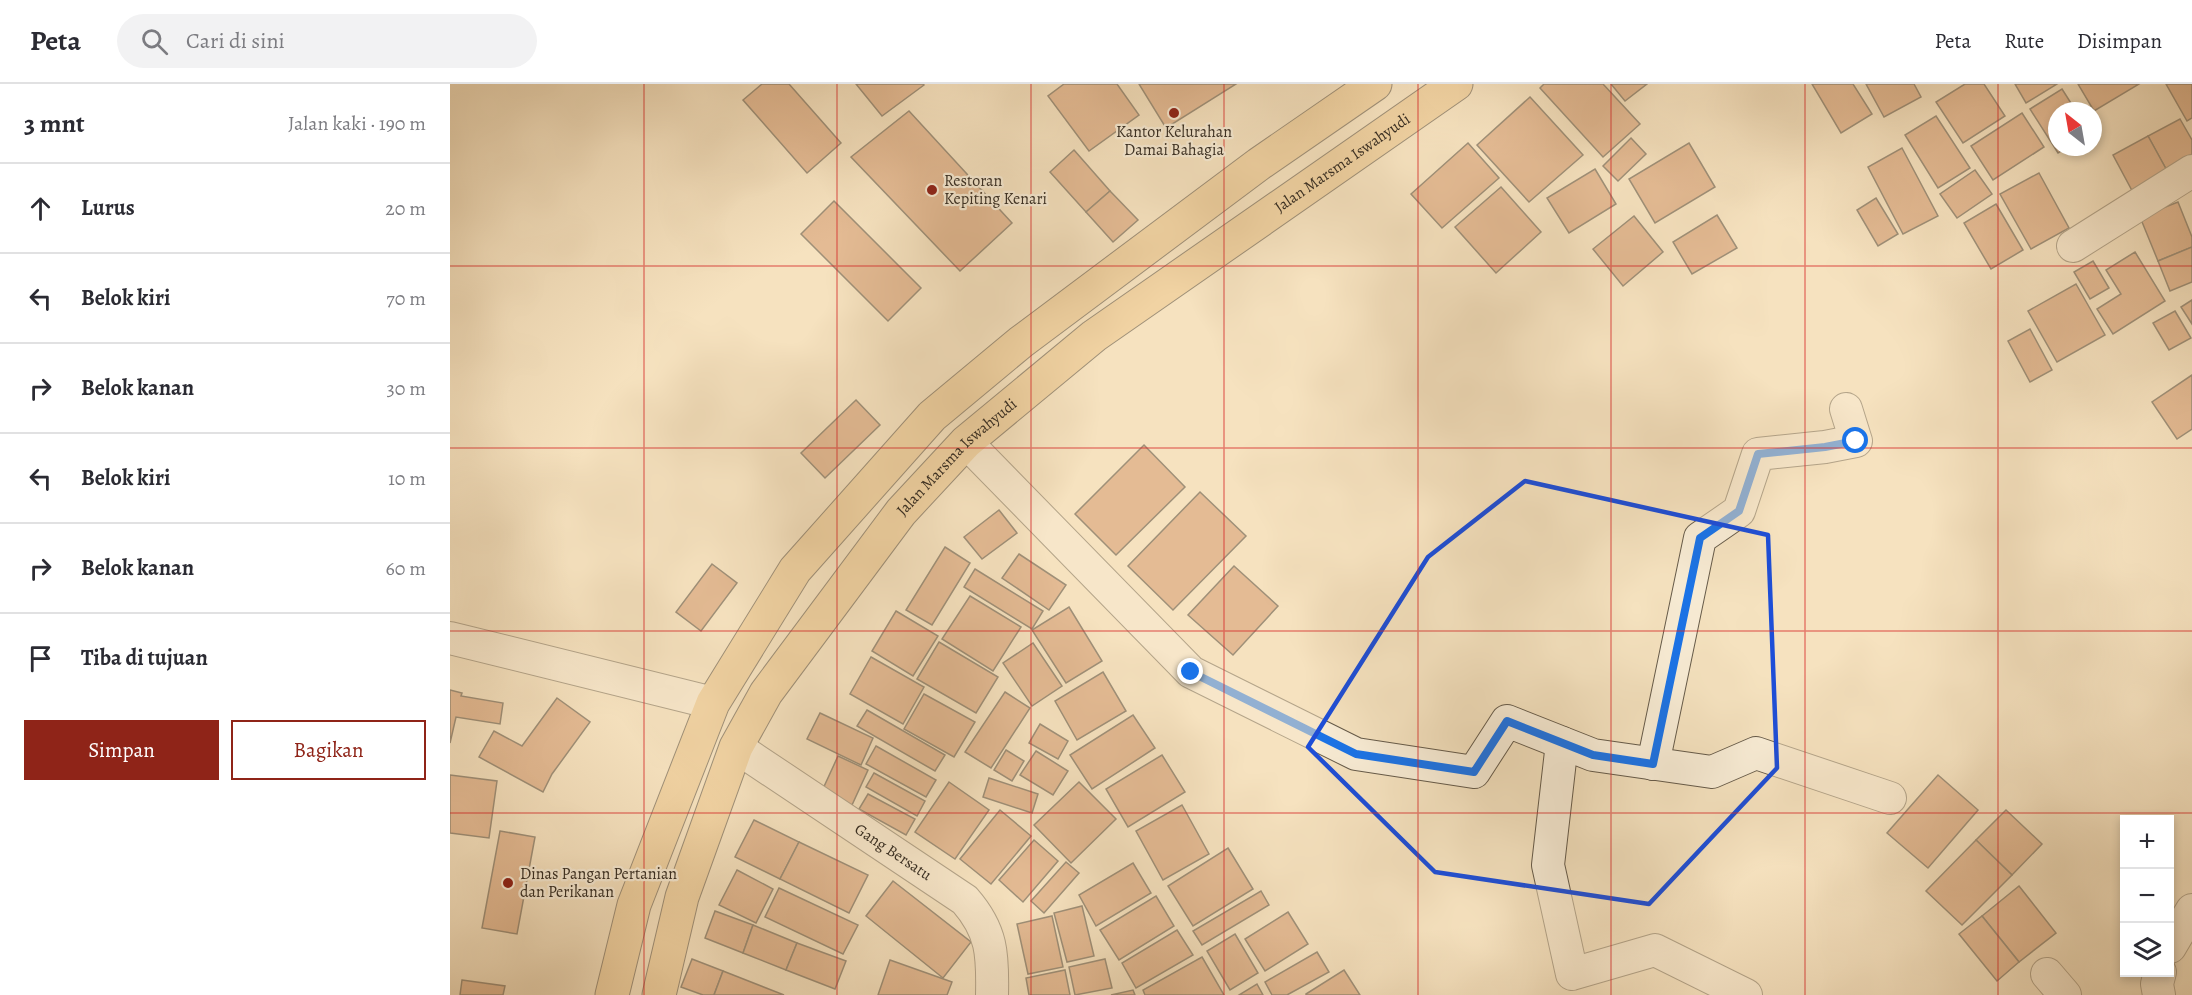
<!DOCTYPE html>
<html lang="id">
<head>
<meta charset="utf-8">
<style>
	:root { --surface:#fff; --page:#f2f2f3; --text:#2b2b33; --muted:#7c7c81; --line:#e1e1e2; --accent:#8f2418 }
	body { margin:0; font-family:Alegreya,serif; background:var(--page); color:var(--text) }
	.controls { position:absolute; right:18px; bottom:18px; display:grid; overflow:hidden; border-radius:0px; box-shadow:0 3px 9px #0003 }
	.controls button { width:54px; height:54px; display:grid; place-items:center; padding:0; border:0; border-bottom:2px solid var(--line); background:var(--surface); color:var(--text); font:30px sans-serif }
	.compass { position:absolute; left:1598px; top:18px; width:54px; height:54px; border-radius:50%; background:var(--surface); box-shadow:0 3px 9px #0003; rotate:329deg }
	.stop { position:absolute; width:18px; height:18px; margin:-14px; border:4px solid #1a73e8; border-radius:50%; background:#fff }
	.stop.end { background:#1a73e8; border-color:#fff; box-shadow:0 2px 6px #0008 }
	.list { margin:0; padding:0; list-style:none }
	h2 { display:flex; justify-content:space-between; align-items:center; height:78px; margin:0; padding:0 24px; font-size:26px }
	h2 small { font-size:20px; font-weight:400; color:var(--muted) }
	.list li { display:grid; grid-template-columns:39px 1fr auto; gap:18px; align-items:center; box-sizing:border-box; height:90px; padding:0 24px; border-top:2px solid var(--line) }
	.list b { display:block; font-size:22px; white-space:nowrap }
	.list em { font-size:20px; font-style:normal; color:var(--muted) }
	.actions { display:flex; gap:12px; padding:18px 24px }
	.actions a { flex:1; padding:14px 0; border:2px solid var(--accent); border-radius:0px; text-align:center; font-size:21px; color:var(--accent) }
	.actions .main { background:var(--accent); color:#fff }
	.icon { flex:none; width:33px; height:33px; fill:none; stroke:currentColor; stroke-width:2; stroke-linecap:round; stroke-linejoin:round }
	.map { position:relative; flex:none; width:1742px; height:911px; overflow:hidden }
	header { display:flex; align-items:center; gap:36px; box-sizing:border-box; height:84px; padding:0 30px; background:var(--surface); border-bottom:2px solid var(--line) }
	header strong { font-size:28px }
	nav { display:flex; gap:33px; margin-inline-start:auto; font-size:21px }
	.search { width:420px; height:54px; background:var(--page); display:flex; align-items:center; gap:15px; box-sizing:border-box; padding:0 21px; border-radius:33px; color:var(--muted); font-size:22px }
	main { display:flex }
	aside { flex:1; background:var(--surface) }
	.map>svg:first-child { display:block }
	.building { fill:#ce8c60; stroke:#372e23; stroke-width:1.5 }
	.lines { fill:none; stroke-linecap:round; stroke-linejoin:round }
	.minor-casing { stroke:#665b4a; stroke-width:34 }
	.trunk-casing { stroke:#372e23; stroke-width:35 }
	.minor { stroke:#f8ecd5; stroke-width:32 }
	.trunk { stroke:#eac180; stroke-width:33 }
	.route { stroke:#1a73e8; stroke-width:8 }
	.marked { fill:none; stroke:#1d4ed8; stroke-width:4.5; stroke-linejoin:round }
	.grid { fill:none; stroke:#d62828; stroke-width:1.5; stroke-opacity:0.55 }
	.poi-dot { fill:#8f2418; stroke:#f8ecd5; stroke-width:2 }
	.labels { text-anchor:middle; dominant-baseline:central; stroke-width:4.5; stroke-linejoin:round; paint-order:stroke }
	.poi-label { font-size:16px; fill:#372e23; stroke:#f8ecd5; text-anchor:start }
	.street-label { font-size:16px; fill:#372e23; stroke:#f8ecd5 }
</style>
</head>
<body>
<header>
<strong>Peta</strong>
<div class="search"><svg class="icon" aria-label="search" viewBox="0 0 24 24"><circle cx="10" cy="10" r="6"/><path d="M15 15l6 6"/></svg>Cari di sini</div>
<nav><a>Peta</a><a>Rute</a><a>Disimpan</a></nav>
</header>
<main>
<aside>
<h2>3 mnt<small>Jalan kaki · 190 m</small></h2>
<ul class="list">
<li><svg class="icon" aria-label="ahead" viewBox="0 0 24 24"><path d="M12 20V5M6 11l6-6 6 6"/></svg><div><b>Lurus</b></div><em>20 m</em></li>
<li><svg class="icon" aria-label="left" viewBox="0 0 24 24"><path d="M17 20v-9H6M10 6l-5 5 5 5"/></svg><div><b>Belok kiri</b></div><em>70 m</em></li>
<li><svg class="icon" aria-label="right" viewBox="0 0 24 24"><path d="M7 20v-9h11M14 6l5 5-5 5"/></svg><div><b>Belok kanan</b></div><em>30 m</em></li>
<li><svg class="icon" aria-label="left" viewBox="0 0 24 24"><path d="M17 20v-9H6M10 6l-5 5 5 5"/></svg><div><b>Belok kiri</b></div><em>10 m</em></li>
<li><svg class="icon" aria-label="right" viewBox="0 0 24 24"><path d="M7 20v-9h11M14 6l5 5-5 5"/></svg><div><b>Belok kanan</b></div><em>60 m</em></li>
<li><svg class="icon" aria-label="arrive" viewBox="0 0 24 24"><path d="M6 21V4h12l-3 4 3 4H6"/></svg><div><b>Tiba di tujuan</b></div></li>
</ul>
<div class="actions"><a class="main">Simpan</a><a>Bagikan</a></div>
</aside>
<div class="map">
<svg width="1742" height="911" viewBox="0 0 1742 911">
	<rect width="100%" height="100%" fill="#f5e2bf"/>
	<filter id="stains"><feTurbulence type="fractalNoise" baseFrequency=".00333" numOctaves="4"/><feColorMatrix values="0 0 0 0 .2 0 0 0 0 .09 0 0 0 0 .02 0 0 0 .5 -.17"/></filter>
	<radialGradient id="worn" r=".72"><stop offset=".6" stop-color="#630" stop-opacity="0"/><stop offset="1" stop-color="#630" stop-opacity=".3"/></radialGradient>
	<g class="building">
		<polygon points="312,0 339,0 391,59 357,89 293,16"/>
		<polygon points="406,0 473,0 474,1 432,32"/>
		<polygon points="614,0 667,0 689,31 639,67 598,12"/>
		<polygon points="689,0 786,0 716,44"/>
		<polygon points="1094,0 1153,0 1190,40 1153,73 1090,4"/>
		<polygon points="1161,0 1197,0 1175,17"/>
		<polygon points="1362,0 1403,0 1422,30 1391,49"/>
		<polygon points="1416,0 1464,0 1471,13 1434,33"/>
		<polygon points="1515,0 1534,0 1555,32 1513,59 1486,18"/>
		<polygon points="1565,0 1607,0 1576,19"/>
		<polygon points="1628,0 1689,0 1644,27"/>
		<polygon points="1716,0 1742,0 1742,34 1737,37"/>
		<polygon points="1612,5 1626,27 1607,27 1607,63 1617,63 1608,69 1580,25"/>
		<polygon points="1080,13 1133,71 1079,118 1027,61"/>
		<polygon points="459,27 562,139 510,187 401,73"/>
		<polygon points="1572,29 1594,63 1543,96 1521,62"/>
		<polygon points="1486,32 1520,84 1488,104 1455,51"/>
		<polygon points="1730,35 1742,56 1742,84 1721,94 1698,52"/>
		<polygon points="1698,52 1721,94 1686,114 1663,71"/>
		<polygon points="1181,54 1196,70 1168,97 1153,82"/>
		<polygon points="1018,59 1049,94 992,144 961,110"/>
		<polygon points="1239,59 1265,103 1205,139 1179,95"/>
		<polygon points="1452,64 1488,132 1453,150 1418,83"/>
		<polygon points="624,66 660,107 636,128 600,88"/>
		<polygon points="1145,85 1166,120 1119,149 1097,114"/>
		<polygon points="1525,86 1542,110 1507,134 1490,110"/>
		<polygon points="1589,89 1619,144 1581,165 1550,110"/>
		<polygon points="1051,103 1091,148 1046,189 1005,143"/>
		<polygon points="660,107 688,136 663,158 636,128"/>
		<polygon points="1426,114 1448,150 1428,162 1407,126"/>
		<polygon points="384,117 471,204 438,237 351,150"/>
		<polygon points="1728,118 1742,153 1742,163 1708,177 1690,133"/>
		<polygon points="1546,120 1573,166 1541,185 1514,139"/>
		<polygon points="1267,131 1287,164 1242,190 1223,158"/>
		<polygon points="1184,132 1213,168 1173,202 1143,165"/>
		<polygon points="1742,163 1742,198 1720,207 1708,177"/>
		<polygon points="1685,168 1715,217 1663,250 1647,225 1671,210 1656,186"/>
		<polygon points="1643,177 1659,204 1640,215 1624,188"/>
		<polygon points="1626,200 1655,251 1607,278 1578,227"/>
		<polygon points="1742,216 1742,240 1731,223"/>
		<polygon points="1725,227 1741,254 1719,266 1703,239"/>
		<polygon points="1580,245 1602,286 1580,298 1558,257"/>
		<polygon points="1742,291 1742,345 1727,355 1702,318"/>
		<polygon points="406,316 430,341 375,394 351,369"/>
		<polygon points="694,361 735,403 666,471 625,430"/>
		<polygon points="750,408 796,452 723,526 678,482"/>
		<polygon points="549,426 567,449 532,475 514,453"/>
		<polygon points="495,463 520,479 482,541 456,526"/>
		<polygon points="569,470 616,501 599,526 552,494"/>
		<polygon points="262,480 287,499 251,547 226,528"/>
		<polygon points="784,482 828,522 783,571 738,531"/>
		<polygon points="525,485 593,527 582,545 514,503"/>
		<polygon points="520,512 571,543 543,587 492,555"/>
		<polygon points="619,523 652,577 616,599 582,546"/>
		<polygon points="446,527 488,552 463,592 422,567"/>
		<polygon points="489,558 548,593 526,629 467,595"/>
		<polygon points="583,559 612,602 582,622 553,579"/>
		<polygon points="421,573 474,603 453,640 400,610"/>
		<polygon points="653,588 676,627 627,656 605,617"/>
		<polygon points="0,606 12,609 11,612 53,619 50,640 6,633 0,659"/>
		<polygon points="555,608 580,624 541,684 515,668"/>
		<polygon points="474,610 525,638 504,673 454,645"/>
		<polygon points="107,614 140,638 102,690 93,708 29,673 44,647 72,662"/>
		<polygon points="417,626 495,671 485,687 407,642"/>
		<polygon points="370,629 423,654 411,681 357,655"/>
		<polygon points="683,631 705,664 642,705 620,671"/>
		<polygon points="590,640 618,657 608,675 579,659"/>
		<polygon points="426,662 486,696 476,713 416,680"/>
		<polygon points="556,666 574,677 562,697 544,686"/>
		<polygon points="586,667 618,687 603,711 570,691"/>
		<polygon points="712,671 735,708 678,743 656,705"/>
		<polygon points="388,672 418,686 402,721 372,707"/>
		<polygon points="424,689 475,717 467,732 416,703"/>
		<polygon points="0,691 47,697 39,754 0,749"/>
		<polygon points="1488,691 1528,726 1478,784 1437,749"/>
		<polygon points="539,694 588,710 582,729 533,713"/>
		<polygon points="499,698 539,726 505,775 465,748"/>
		<polygon points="629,698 666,735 621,779 584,741"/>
		<polygon points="418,710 465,735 456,751 409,725"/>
		<polygon points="732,721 759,770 713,796 686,747"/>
		<polygon points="550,726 581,752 541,800 510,775"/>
		<polygon points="1556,726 1592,760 1562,791 1526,756"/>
		<polygon points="304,736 349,758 330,795 285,773"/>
		<polygon points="50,747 85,753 67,850 32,844"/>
		<polygon points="584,756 608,777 573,818 549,796"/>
		<polygon points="1526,756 1562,791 1512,841 1476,807"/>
		<polygon points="349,758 418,791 399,829 330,795"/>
		<polygon points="778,764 803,805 743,842 718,802"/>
		<polygon points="616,778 629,789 594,829 581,817"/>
		<polygon points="683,779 701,809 646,842 629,811"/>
		<polygon points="287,786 323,805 306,839 269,821"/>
		<polygon points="443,797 521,858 493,894 416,832"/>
		<polygon points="1569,802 1606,849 1569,878 1532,832"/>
		<polygon points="329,804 408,841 393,870 315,833"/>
		<polygon points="811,807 819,821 752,861 743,847"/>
		<polygon points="706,812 724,842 669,876 650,846"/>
		<polygon points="632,822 644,872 617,878 604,829"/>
		<polygon points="265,827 303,841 293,869 255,854"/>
		<polygon points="838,828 858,860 815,887 795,855"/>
		<polygon points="602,832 613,883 578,890 567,840"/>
		<polygon points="1532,832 1569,878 1547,897 1509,850"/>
		<polygon points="303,841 347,859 336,886 293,869"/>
		<polygon points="727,846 743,871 686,904 672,879"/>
		<polygon points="785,850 808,889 780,906 757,867"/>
		<polygon points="347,859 396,877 385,905 336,886"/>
		<polygon points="867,868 879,888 837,911 822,911 815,898"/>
		<polygon points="752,873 774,911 695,911 693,906"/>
		<polygon points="242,875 273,887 264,911 253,911 231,903"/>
		<polygon points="655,875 662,904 625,911 619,883"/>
		<polygon points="440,876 502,898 497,911 428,911"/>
		<polygon points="615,886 620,911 579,911 576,894"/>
		<polygon points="894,886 910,911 856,911 856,910"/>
		<polygon points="273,887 334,911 264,911"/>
		<polygon points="12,896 55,902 53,911 10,911"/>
		<polygon points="807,900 813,911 789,911"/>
		<polygon points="683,906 685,911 661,911"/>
	</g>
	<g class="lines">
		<g class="minor-casing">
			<g id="minor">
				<polyline points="1623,162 1742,87"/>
				<polyline points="516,358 741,588 906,670 1024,688 1057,637 1143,671 1262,688 1306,669 1440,714"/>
				<polyline points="0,554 263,619"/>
				<polyline points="1112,659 1098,781 1122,890 1205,866 1296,911"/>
				<path id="s1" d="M286 663 515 816C542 847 543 870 542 911"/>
				<polyline points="1203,680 1250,454 1289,427 1308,370 1375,363 1406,357 1396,325"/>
				<polyline points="1720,863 1742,826"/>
				<polyline points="1597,890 1615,911"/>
				<polyline points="1709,911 1707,900 1710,888"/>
			</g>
		</g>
		<g class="trunk-casing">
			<g id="trunk">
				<polyline points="162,911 184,821 263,619 345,486 482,332 571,258 809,80 925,0"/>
				<path id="s2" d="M209 911 232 813 286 663 316 609 451 428 516 358 644 252 1006 0"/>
			</g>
		</g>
		<use href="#minor" class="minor"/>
		<use href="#trunk" class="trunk"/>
	</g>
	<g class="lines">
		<polyline class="route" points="741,588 906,670 1024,688 1057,637 1143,671 1203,680 1250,454 1289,427 1308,370 1375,363 1406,357"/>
	</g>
	<path d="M0 0H1742V911H0ZM1075 397 1318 451 1327 684 1199 820 985 788 858 663 978 473Z" fill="#f5e2bf" fill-opacity=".55" fill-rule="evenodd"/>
	<path class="marked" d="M1075 397 1318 451 1327 684 1199 820 985 788 858 663 978 473Z"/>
	<path class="grid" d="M194 0V911M387 0V911M581 0V911M774 0V911M968 0V911M1161 0V911M1355 0V911M1548 0V911M0 182H1742M0 364H1742M0 547H1742M0 729H1742"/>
	<g class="poi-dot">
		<circle cx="724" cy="29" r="6"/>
		<circle cx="482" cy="106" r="6"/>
		<circle cx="58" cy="799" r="6"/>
	</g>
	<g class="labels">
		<g class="poi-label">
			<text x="724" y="48" text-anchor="middle">Kantor Kelurahan<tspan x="724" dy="18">Damai Bahagia</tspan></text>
			<text x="494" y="97">Restoran<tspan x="494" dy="18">Kepiting Kenari</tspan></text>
			<text x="70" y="790">Dinas Pangan Pertanian<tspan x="70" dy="18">dan Perikanan</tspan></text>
		</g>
		<g class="street-label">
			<text stroke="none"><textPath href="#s2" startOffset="1112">Jalan Marsma Iswahyudi</textPath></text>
			<text stroke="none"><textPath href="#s2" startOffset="626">Jalan Marsma Iswahyudi</textPath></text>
			<text stroke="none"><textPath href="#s1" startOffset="189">Gang Bersatu</textPath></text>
		</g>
	</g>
	<rect width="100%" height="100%" filter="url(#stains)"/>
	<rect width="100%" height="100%" fill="url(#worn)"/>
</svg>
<div class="controls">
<button>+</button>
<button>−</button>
<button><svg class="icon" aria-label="layers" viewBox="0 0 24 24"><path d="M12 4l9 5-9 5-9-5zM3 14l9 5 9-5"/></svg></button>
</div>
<svg class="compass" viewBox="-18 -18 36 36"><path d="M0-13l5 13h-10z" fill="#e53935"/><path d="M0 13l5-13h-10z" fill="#7c7c81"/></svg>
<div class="stop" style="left:1406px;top:357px"></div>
<div class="stop end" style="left:741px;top:588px"></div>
</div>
</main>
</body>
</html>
